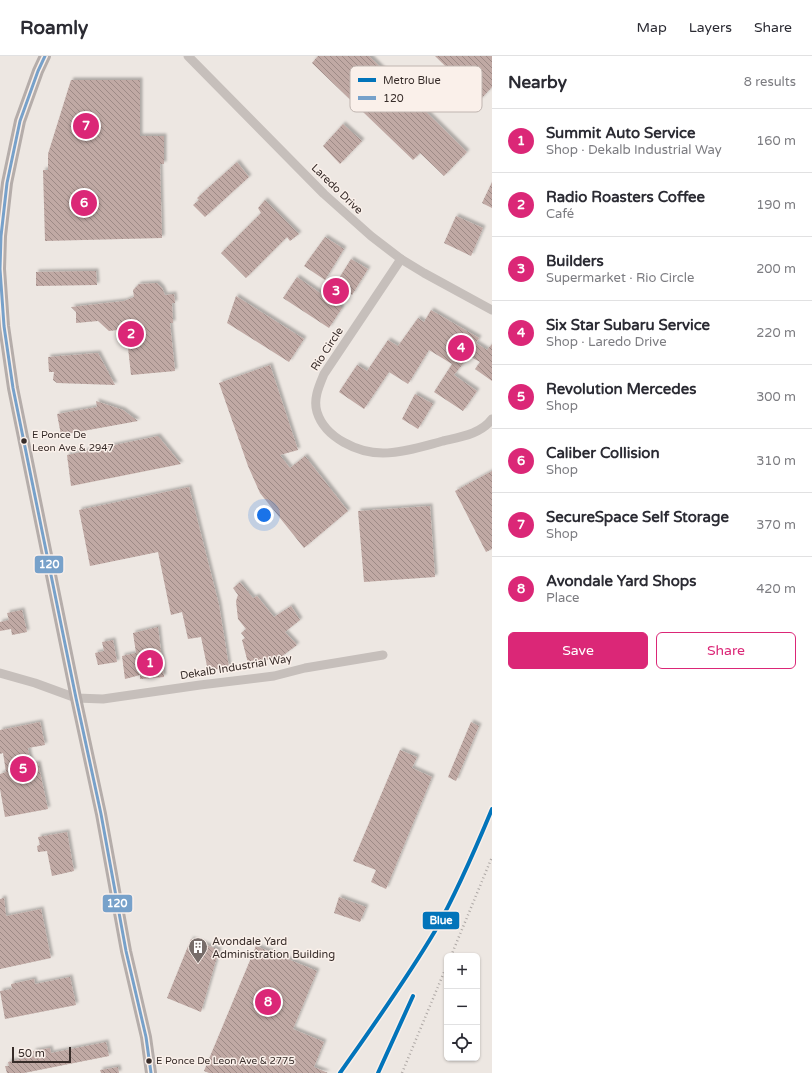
<!DOCTYPE html>
<html lang="en">
<head>
<meta charset="utf-8">
<style>
	:root { --surface:#fff; --page:#f2f2f3; --text:#2b2b33; --muted:#7c7c81; --line:#e1e1e2; --accent:#db2777 }
	body { margin:0; font-family:"Varela Round",sans-serif; background:var(--page); color:var(--text) }
	.controls { position:absolute; right:12px; bottom:12px; display:grid; overflow:hidden; border-radius:6px; box-shadow:0 1px 3px #0004 }
	.controls button { width:36px; height:36px; display:grid; place-items:center; padding:0; border:0; border-bottom:1px solid var(--line); background:var(--surface); color:var(--text); font:20px sans-serif }
	.scale { position:absolute; left:12px; bottom:10px; width:59px; box-sizing:border-box; padding-left:4px; border:2px solid #372c29; border-top:0; font-size:11px; line-height:14px; white-space:nowrap; color:#372c29; -webkit-text-stroke:3px #faf0ea; paint-order:stroke }
	.you { position:absolute; left:264px; top:459px; width:14px; height:14px; margin:-10px; border:3px solid #fff; border-radius:50%; background:#1a73e8; box-shadow:0 0 0 6px #1a73e833 }
	.badge { display:grid; place-items:center; width:26px; height:26px; border-radius:50%; background:var(--accent); color:#fff; font-size:13px; font-weight:700 }
	.pin { position:absolute; translate:-50% -50%; border:2px solid #fff; box-shadow:0 1px 4px #0006 }
	.list { margin:0; padding:0; list-style:none }
	h2 { display:flex; justify-content:space-between; align-items:center; height:52px; margin:0; padding:0 16px; font-size:17px }
	h2 small { font-size:13px; font-weight:400; color:var(--muted) }
	.list li { display:grid; grid-template-columns:26px 1fr auto; gap:12px; align-items:center; box-sizing:border-box; height:64px; padding:0 16px; border-top:1px solid var(--line) }
	.list b { display:block; font-size:15px; white-space:nowrap }
	.list p { margin:0; font-size:13px; white-space:nowrap; color:var(--muted) }
	.list em { font-size:13px; font-style:normal; color:var(--muted) }
	.actions { display:flex; gap:8px; padding:12px 16px }
	.actions a { flex:1; padding:9px 0; border:1px solid var(--accent); border-radius:6px; text-align:center; font-size:14px; color:var(--accent) }
	.actions .main { background:var(--accent); color:#fff }
	.icon { flex:none; width:22px; height:22px; fill:none; stroke:currentColor; stroke-width:2; stroke-linecap:round; stroke-linejoin:round }
	.map { position:relative; flex:none; width:492px; height:1017px; overflow:hidden }
	header { display:flex; align-items:center; gap:24px; box-sizing:border-box; height:56px; padding:0 20px; background:var(--surface); border-bottom:1px solid var(--line) }
	header strong { font-size:19px }
	nav { display:flex; gap:22px; margin-inline-start:auto; font-size:14px }
	main { display:flex }
	aside { flex:1; background:var(--surface) }
	.map>svg:first-child { display:block }
	.building { fill:url(#building-back-hatch); filter:url(#shadow) }
	.lines { fill:none; stroke-linecap:round; stroke-linejoin:round }
	.minor { stroke:#c6bfbb; stroke-width:9 }
	.major { stroke:#b5adaa; stroke-width:12 }
	.rail { stroke:#aea8a5; stroke-width:2.5; stroke-dasharray:1 3; stroke-linecap:butt }
	.bus-1-casing { stroke:#faf0ea; stroke-width:6 }
	.bus-1 { stroke:#77a1ca; stroke-width:3 }
	.metro-1-casing { stroke:#faf0ea; stroke-width:7 }
	.metro-1 { stroke:#0274ba; stroke-width:4 }
	.bus-dot { fill:#372c29; stroke:#faf0ea; stroke-width:1.5 }
	.labels { text-anchor:middle; dominant-baseline:central; stroke-width:3; stroke-linejoin:round; paint-order:stroke }
	.bus-label { font-size:10px; fill:#372c29; stroke:#faf0ea; text-anchor:start }
	.street-label { font-size:11px; fill:#372c29; stroke:#faf0ea }
	.poi-label { font-size:11px; fill:#372c29; stroke:#faf0ea; text-anchor:start }
	.key { fill:#faf0ea; stroke:#c0b5b0; stroke-width:1 }
	.key-label { font-size:11px; fill:#372c29 }
	.line-badge { stroke:#faf0ea; stroke-width:1.5 }
	.badge-label { font-size:11px; text-anchor:middle; font-weight:bold; fill:#fff }
</style>
</head>
<body>
<header>
<strong>Roamly</strong>
<nav><a>Map</a><a>Layers</a><a>Share</a></nav>
</header>
<main>
<div class="map">
<svg width="492" height="1017" viewBox="0 0 492 1017">
	<defs>
		<pattern id="building-back-hatch" width="6" height="6" patternUnits="userSpaceOnUse"><rect width="6" height="6" fill="#c0a9a4"/><path d="M-1 5l2 2M0 0l6 6M5-1l2 2" fill="none" stroke="#9d8a86"/></pattern>
		<filter id="shadow"><feDropShadow dx="2.5" dy="-2.5" stdDeviation="1" flood-color="#0004"/></filter>
	</defs>
	<rect width="100%" height="100%" fill="#ede7e2"/>
	<g class="building">
		<polygon points="318,0 369,0 467,96 444,120 420,97 413,104 312,7"/>
		<polygon points="435,0 492,0 492,31 480,44"/>
		<polygon points="71,24 140,24 140,80 164,80 164,108 160,108 162,182 45,185 43,114 48,114 48,98"/>
		<polygon points="343,68 362,85 340,108 323,90"/>
		<polygon points="237,106 249,121 205,161 193,149 199,144 197,142"/>
		<polygon points="492,126 492,152 482,147"/>
		<polygon points="265,144 299,178 290,185 287,181 246,222 221,197 261,157 258,152"/>
		<polygon points="456,160 483,172 471,200 444,187"/>
		<polygon points="325,181 344,193 325,224 304,210"/>
		<polygon points="351,203 368,213 352,239 336,227"/>
		<polygon points="96,215 97,229 36,230 36,216"/>
		<polygon points="297,221 342,252 329,272 283,242"/>
		<polygon points="157,227 162,232 165,239 174,238 175,247 172,247 173,267 170,267 175,315 131,319 126,273 109,275 98,265 76,267 76,256 71,251 124,245 134,241 133,234 139,228"/>
		<polygon points="236,240 304,283 289,306 227,267"/>
		<polygon points="431,254 479,282 476,287 487,294 492,288 492,325 475,313 480,306 469,300 454,319 477,335 463,355 434,336 452,308 429,294 408,328 389,316 364,353 339,336 357,309 367,315 388,284 398,290 418,262 424,266"/>
		<polygon points="98,297 115,329 57,327 53,324 54,316 49,316 48,301"/>
		<polygon points="270,309 298,394 280,399 290,412 305,400 348,455 304,492 260,437 248,410 219,327"/>
		<polygon points="415,338 433,348 418,373 402,363"/>
		<polygon points="96,345 123,354 138,365 61,379 57,358 97,351"/>
		<polygon points="158,380 181,408 71,430 67,399"/>
		<polygon points="492,415 492,493 486,496 455,435"/>
		<polygon points="189,431 219,549 229,611 208,615 201,581 188,583 182,556 171,559 158,496 90,510 79,454"/>
		<polygon points="430,450 435,521 364,526 358,455"/>
		<polygon points="240,526 253,542 257,540 274,561 291,550 300,564 285,576 297,589 273,607 270,603 248,607 242,584 245,582 241,577 246,573 238,563 236,545 238,539 233,532"/>
		<polygon points="22,554 27,576 12,579 11,573 0,575 0,566 9,564 7,557"/>
		<polygon points="158,571 164,621 140,623 140,619 125,623 122,600 136,597 133,577"/>
		<polygon points="113,584 117,606 98,609 95,597 104,595 102,586"/>
		<polygon points="40,666 45,689 28,692 31,709 38,707 48,753 5,761 0,733 0,718 6,716 3,697 0,698 0,674"/>
		<polygon points="471,666 479,670 456,725 448,721"/>
		<polygon points="400,694 417,701 412,712 432,721 386,833 371,826 376,814 353,805"/>
		<polygon points="67,776 74,815 52,820 47,795 38,796 37,790 40,789 38,781"/>
		<polygon points="339,841 366,851 360,866 334,857"/>
		<polygon points="4,842 6,860 41,853 51,902 0,913 0,843"/>
		<polygon points="191,883 219,894 201,956 167,942"/>
		<polygon points="256,890 317,915 293,973 324,986 314,1011 328,1017 209,1017 204,1015"/>
		<polygon points="70,921 76,949 5,963 0,935 12,933 11,928 34,923 35,928"/>
		<polygon points="106,986 109,1000 24,1017 7,1017 5,1010 9,1010 8,1006 34,1000 33,995 50,992 51,997"/>
		<polygon points="118,1011 119,1017 101,1017 100,1014"/>
	</g>
	<g class="lines">
		<g class="minor">
			<polyline points="188,0 324,138 371,180 401,203 424,217 492,254"/>
			<path d="M401 203 324 318C319 330 313 343 317 356 325 382 358 397 383 397 403 397 424 390 443 385 460 381 481 378 492 363"/>
			<polyline points="0,617 35,627 76,642 103,643 200,629 274,620 305,612 383,599"/>
		</g>
		<polyline class="major" points="45,0 38,15 20,65 7,127 1,180 0,213 4,270 13,332 76,642 101,758 126,895 146,981 151,1017"/>
		<g class="rail">
			<polyline points="451,900 492,801"/>
			<polyline points="402,1017 447,909"/>
		</g>
		<g class="bus-1-casing">
			<polyline id="bus-1" points="45,0 38,15 20,65 7,127 1,180 0,213 4,270 13,332 76,642 101,758 126,895 146,981 151,1017"/>
		</g>
		<use href="#bus-1" class="bus-1"/>
		<g class="metro-1-casing">
			<g id="metro-1">
				<path d="M340 1017C373 970 406 924 435 875 457 836 475 794 492 753"/>
				<polyline points="378,1017 413,940"/>
			</g>
		</g>
		<use href="#metro-1" class="metro-1"/>
	</g>
	<defs>
		<g id="building-pin" transform="scale(1)"><path d="M0 17L-7.5 6A9.5 9.5 0 1 1 7.5 6Z" fill="#776d6a" stroke="#faf0ea"/><path d="M-4-6H4V6H1V3H-1V6H-4ZM-2.5-4.3h1.7v1.8h-1.7ZM.8-4.3h1.7v1.8H.8ZM-2.5-1h1.7V.8h-1.7ZM.8-1h1.7V.8H.8Z" fill="#fff"/></g>
	</defs>
	<g fill-rule="evenodd">
		<use href="#building-pin" x="198" y="891"/>
	</g>
	<g class="bus-dot">
		<circle cx="24" cy="385" r="3.5"/>
		<circle cx="149" cy="1005" r="3.5"/>
	</g>
	<g class="labels">
		<g class="bus-label">
			<text x="32" y="379">E Ponce De<tspan x="32" dy="13">Leon Ave &amp; 2947</tspan></text>
			<text x="156" y="1005">E Ponce De Leon Ave &amp; 2775</text>
		</g>
		<g class="street-label">
			<text transform="translate(337 133) rotate(44)">Laredo Drive</text>
			<text transform="translate(327 293) rotate(-57)">Rio Circle</text>
			<text transform="translate(236 611) rotate(-9)">Dekalb Industrial Way</text>
		</g>
		<g class="poi-label">
			<text x="212" y="885">Avondale Yard<tspan x="212" dy="13">Administration Building</tspan></text>
		</g>
	</g>
	<rect x="350" y="10" width="132" height="46" rx="6" class="key"/>
	<rect x="358" y="22" width="18" height="4" fill="#0274ba"/>
	<rect x="358" y="40" width="18" height="4" fill="#77a1ca"/>
	<g class="key-label">
		<text x="383" y="28">Metro Blue</text>
		<text x="383" y="46">120</text>
	</g>
	<g class="line-badge">
		<rect x="34" y="499" width="30" height="19" rx="4" fill="#77a1ca"/>
		<rect x="102" y="838" width="31" height="19" rx="4" fill="#77a1ca"/>
		<rect x="422" y="855" width="38" height="19" rx="4" fill="#0274ba"/>
	</g>
	<g class="badge-label">
		<text x="49" y="512">120</text>
		<text x="117" y="851">120</text>
		<text x="441" y="868">Blue</text>
	</g>
</svg>
<div class="controls">
<button>+</button>
<button>−</button>
<button><svg class="icon" aria-label="locate" viewBox="0 0 24 24"><circle cx="12" cy="12" r="6"/><path d="M12 2v4M12 18v4M2 12h4M18 12h4"/></svg></button>
</div>
<div class="scale">50 m</div>
<div class="you"></div>
<div class="pin badge" style="left:150px;top:607px">1</div>
<div class="pin badge" style="left:131px;top:278px">2</div>
<div class="pin badge" style="left:336px;top:235px">3</div>
<div class="pin badge" style="left:461px;top:292px">4</div>
<div class="pin badge" style="left:23px;top:713px">5</div>
<div class="pin badge" style="left:84px;top:147px">6</div>
<div class="pin badge" style="left:86px;top:70px">7</div>
<div class="pin badge" style="left:268px;top:946px">8</div>
</div>
<aside>
<h2>Nearby<small>8 results</small></h2>
<ul class="list">
<li><span class="badge">1</span><div><b>Summit Auto Service</b><p>Shop · Dekalb Industrial Way</p></div><em>160 m</em></li>
<li><span class="badge">2</span><div><b>Radio Roasters Coffee</b><p>Café</p></div><em>190 m</em></li>
<li><span class="badge">3</span><div><b>Builders</b><p>Supermarket · Rio Circle</p></div><em>200 m</em></li>
<li><span class="badge">4</span><div><b>Six Star Subaru Service</b><p>Shop · Laredo Drive</p></div><em>220 m</em></li>
<li><span class="badge">5</span><div><b>Revolution Mercedes</b><p>Shop</p></div><em>300 m</em></li>
<li><span class="badge">6</span><div><b>Caliber Collision</b><p>Shop</p></div><em>310 m</em></li>
<li><span class="badge">7</span><div><b>SecureSpace Self Storage</b><p>Shop</p></div><em>370 m</em></li>
<li><span class="badge">8</span><div><b>Avondale Yard Shops</b><p>Place</p></div><em>420 m</em></li>
</ul>
<div class="actions"><a class="main">Save</a><a>Share</a></div>
</aside>
</main>
</body>
</html>
